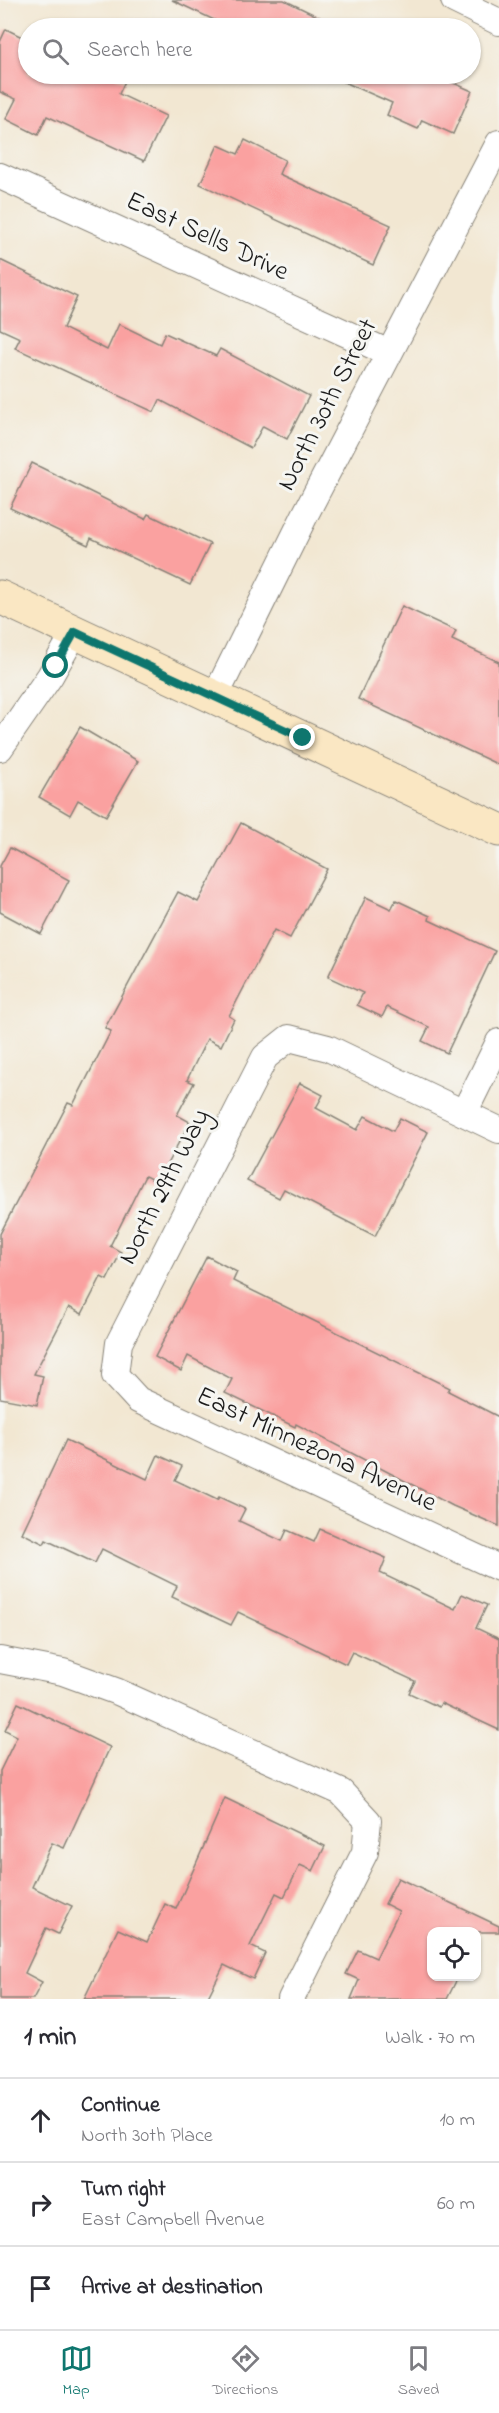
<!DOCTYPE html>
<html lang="en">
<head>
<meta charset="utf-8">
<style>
	:root { --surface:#fff; --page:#f2f2f3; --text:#2b2b33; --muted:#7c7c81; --line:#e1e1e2; --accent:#0f766e }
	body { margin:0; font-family:"Indie Flower",sans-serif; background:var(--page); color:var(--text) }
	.controls { position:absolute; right:18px; bottom:18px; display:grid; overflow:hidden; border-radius:12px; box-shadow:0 2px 4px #0004 }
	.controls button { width:54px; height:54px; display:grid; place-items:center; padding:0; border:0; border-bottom:2px solid var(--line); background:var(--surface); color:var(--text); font:30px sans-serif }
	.stop { position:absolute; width:18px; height:18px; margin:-14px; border:4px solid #0f766e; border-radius:50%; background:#fff }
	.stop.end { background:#0f766e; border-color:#fff; box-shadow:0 2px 6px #0008 }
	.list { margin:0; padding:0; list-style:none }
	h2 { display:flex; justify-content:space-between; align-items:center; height:78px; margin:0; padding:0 24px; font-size:26px }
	h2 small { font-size:20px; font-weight:400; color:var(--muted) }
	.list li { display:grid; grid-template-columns:39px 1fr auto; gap:18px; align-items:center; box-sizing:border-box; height:84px; padding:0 24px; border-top:2px solid var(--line) }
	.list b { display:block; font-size:22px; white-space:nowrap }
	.list p { margin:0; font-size:20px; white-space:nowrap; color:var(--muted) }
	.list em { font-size:20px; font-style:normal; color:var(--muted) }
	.icon { flex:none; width:33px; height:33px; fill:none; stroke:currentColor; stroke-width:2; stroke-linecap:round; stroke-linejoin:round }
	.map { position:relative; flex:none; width:499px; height:1999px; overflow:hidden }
	.search { position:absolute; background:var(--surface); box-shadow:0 2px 4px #0004; left:18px; right:18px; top:18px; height:66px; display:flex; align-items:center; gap:15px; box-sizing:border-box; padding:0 21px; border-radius:33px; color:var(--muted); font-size:22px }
	.sheet { height:330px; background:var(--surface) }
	nav { display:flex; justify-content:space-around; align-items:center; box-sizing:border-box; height:84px; border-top:2px solid var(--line); background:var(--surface); font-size:16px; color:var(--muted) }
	nav a { display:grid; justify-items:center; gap:3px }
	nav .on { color:var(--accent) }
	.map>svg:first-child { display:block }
	.building { fill:#faa1a0 }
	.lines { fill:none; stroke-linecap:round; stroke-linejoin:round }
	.street-casing { stroke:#878277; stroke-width:28 }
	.secondary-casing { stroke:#878277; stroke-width:35 }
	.street { stroke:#fff; stroke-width:26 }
	.secondary { stroke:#fae7c3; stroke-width:33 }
	.route { stroke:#0f766e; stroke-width:8 }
	.labels { text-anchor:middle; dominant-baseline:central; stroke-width:6; stroke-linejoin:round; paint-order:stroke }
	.street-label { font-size:27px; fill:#1c1c1c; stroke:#f6f6f2 }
</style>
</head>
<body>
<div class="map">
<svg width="499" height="1999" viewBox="0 0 499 1999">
	<rect width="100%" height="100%" fill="#f6f6f2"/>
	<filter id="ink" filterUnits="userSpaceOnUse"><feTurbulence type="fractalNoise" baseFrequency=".0167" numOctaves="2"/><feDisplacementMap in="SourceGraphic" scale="12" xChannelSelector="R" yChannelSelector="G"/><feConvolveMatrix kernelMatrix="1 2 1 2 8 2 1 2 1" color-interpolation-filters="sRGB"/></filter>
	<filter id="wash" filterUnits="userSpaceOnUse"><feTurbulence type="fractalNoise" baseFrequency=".008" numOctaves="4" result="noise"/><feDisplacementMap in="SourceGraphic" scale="24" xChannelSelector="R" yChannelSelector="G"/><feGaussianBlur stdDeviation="1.35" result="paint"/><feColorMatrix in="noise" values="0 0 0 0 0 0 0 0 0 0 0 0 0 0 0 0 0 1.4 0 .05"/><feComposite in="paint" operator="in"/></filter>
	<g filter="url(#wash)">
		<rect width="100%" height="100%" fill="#f2e7d2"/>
		<g id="blocks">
			<g class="building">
				<polygon points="172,0 284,0 342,28 231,28"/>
				<polygon points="6,29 28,40 28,74 110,74 125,81 119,94 166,116 144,161 47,116 38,135 6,119 16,99 0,92 0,42"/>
				<polygon points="326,74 433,74 472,91 453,134 422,120 418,129 387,115 392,103"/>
				<polygon points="245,140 285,160 279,174 391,225 373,265 200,184 218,145 238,154"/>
				<polygon points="0,260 77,297 63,328 107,350 119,324 160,344 165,333 216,356 220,349 309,396 287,439 263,426 251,448 160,400 154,412 15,348 20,338 0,329"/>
				<polygon points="32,463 145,519 148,514 210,544 190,585 91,538 88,545 10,508"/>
				<polygon points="402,606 456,631 452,640 499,662 499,765 358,699"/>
				<polygon points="80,727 138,761 106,816 78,800 70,815 39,797"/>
				<polygon points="241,823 327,869 290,938 274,930 229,1016 234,1019 221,1046 207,1039 187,1080 194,1083 177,1115 190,1122 157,1182 145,1176 110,1246 121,1252 107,1280 101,1277 82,1314 69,1307 34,1374 43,1376 37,1405 0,1398 0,1234 68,1103 73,1105 111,1031 105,1028 178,892 198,902"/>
				<polygon points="10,848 69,880 41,934 0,912 0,866"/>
				<polygon points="366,897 391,909 396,900 430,916 429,920 495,951 447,1053 422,1041 429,1027 387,1007 382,1017 357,1005 363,993 328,977"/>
				<polygon points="300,1083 323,1095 316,1108 357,1130 365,1116 393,1131 400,1118 428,1132 375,1236 284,1189 279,1198 247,1181"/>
				<polygon points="207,1256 237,1272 233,1281 450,1388 448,1391 499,1417 499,1526 453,1506 296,1424 295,1427 225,1393 232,1379 188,1356 181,1371 155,1357"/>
				<polygon points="66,1440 147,1479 158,1455 182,1466 175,1480 217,1500 219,1497 245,1509 239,1521 282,1541 287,1530 314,1542 320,1529 386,1558 380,1573 455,1609 462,1594 487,1605 476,1628 499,1639 499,1730 441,1703 439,1707 409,1693 415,1681 352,1652 346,1664 238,1612 231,1625 172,1597 177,1586 102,1549 95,1563 46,1540 44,1544 22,1533"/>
				<polygon points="18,1703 110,1747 64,1848 52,1843 32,1887 72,1906 58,1934 46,1928 25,1973 42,1982 33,1999 0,1999 0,1771 17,1736 5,1730"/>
				<polygon points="225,1798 325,1846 313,1871 300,1865 284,1897 276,1893 250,1946 265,1953 253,1979 224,1965 207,1999 84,1999 118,1929 147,1942 165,1904 176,1909"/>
				<polygon points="398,1878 499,1926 499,1932 432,1932 432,1977 458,1977 447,1999 351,1999 359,1980 346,1974 358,1950 376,1958 399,1911 385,1904"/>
			</g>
		</g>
	</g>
	<g filter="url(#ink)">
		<use href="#blocks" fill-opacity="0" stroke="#878277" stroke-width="1.5"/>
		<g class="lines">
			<g class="street-casing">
				<g id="street">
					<polyline points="454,0 499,22"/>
					<polyline points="0,176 389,353"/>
					<polyline points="215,697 306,513 499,143"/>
					<polyline points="0,748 50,676 75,632"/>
					<polyline points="464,1113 499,1042"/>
					<polyline points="499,1130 328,1048 289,1038 265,1057 119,1343 115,1375 138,1400 499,1568"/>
					<polyline points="0,1660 63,1672 118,1692 341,1792 368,1821 365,1852 291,1999"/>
				</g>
			</g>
			<g class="secondary-casing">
				<polyline id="secondary" points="0,597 499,830"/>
			</g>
			<use href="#street" class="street"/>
			<use href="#secondary" class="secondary"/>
		</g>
	</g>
	<g class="lines" filter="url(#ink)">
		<polyline class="route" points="56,666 75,632 303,738"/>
	</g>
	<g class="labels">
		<g class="street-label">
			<text transform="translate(207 237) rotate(25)">East Sells Drive</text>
			<text transform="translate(328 405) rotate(-63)">North 30th Street</text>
			<text transform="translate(165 1187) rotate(-63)">North 29th Way</text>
			<text transform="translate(316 1450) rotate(25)">East Minnezona Avenue</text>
		</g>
	</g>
</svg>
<div class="controls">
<button><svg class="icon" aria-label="locate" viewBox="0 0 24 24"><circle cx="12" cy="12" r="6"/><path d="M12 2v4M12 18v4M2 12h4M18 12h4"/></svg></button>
</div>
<div class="stop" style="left:56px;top:666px"></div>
<div class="stop end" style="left:303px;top:738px"></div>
<div class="search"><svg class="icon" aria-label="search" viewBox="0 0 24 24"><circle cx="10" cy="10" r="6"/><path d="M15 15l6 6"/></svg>Search here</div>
</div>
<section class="sheet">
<h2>1 min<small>Walk · 70 m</small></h2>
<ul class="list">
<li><svg class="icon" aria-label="ahead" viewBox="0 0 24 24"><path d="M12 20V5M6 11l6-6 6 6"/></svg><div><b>Continue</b><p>North 30th Place</p></div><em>10 m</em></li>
<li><svg class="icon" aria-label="right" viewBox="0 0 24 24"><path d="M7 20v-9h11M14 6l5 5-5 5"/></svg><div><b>Turn right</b><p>East Campbell Avenue</p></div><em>60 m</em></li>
<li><svg class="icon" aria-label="arrive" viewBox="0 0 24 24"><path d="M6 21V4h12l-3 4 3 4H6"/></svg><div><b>Arrive at destination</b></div></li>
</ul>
</section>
<nav>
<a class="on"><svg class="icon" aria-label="map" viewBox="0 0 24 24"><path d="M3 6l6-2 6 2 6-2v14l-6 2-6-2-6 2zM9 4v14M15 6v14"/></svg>Map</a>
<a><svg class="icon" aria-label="directions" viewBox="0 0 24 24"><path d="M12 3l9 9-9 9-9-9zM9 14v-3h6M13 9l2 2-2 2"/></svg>Directions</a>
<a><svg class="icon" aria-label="saved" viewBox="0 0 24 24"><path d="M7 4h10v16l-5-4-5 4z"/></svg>Saved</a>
</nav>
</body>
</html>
